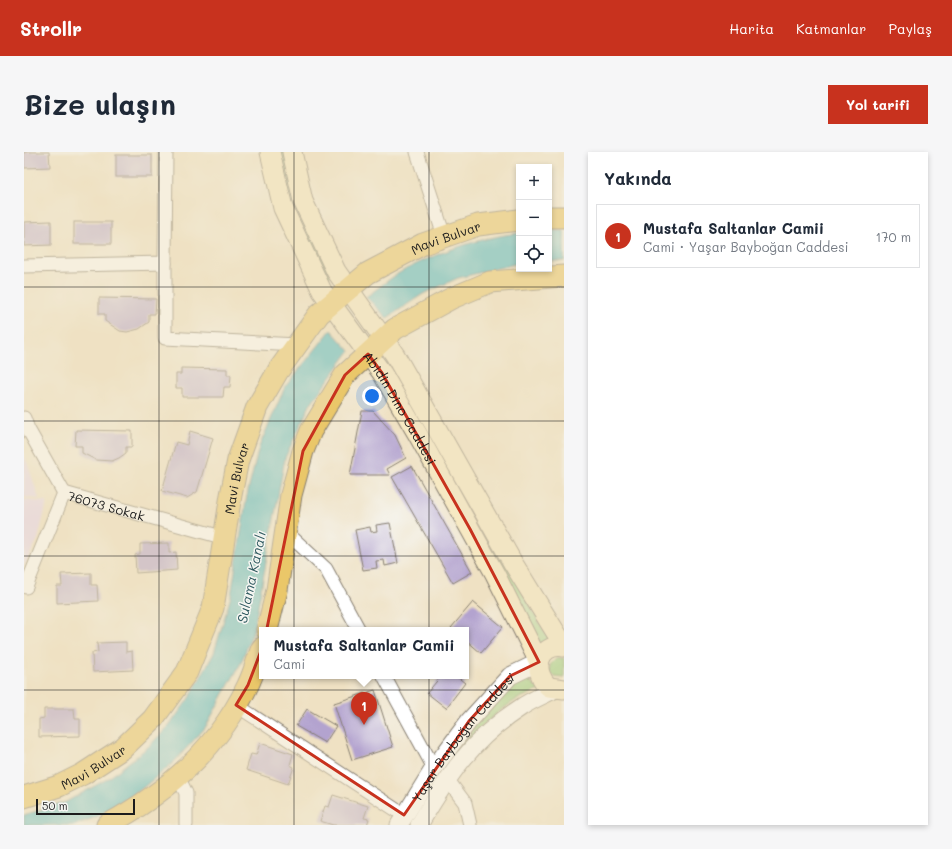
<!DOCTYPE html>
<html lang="tr">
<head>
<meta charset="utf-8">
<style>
	:root { --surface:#fff; --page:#f6f6f7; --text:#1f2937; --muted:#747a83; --line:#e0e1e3; --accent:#c8321e }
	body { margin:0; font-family:Mali,sans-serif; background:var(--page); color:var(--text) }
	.controls { position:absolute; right:12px; top:12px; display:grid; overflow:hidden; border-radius:0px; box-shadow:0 2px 6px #0003 }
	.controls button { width:36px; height:36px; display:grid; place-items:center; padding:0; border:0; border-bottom:1px solid var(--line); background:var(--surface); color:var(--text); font:20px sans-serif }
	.scale { position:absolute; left:12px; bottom:10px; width:99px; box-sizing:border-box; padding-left:4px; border:2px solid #1c1c1c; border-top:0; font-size:11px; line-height:14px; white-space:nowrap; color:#1c1c1c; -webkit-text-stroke:3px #f6f6f2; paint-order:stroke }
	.you { position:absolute; left:348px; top:244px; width:14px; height:14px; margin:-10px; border:3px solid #fff; border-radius:50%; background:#1a73e8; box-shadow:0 0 0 6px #1a73e833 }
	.badge { display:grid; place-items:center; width:26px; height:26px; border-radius:50%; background:var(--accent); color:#fff; font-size:13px; font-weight:700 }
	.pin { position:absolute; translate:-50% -33px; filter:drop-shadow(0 1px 2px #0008) }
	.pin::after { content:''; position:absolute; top:21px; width:14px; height:12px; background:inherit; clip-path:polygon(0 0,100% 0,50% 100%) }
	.popup { position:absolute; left:235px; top:475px; width:210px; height:52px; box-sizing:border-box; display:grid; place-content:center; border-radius:0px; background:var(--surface); filter:drop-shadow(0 1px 3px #0005); font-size:13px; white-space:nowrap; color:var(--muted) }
	.popup b { font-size:15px; color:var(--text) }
	.popup::after { content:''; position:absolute; left:50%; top:100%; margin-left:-8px; border:8px solid transparent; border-top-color:var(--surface) }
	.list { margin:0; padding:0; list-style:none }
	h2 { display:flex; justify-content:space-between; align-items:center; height:52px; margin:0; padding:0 16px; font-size:17px }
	h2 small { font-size:13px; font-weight:400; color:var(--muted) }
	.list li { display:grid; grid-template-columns:26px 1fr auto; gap:12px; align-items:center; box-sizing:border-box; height:64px; margin:0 8px 8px; padding:0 8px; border:1px solid var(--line); border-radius:0px }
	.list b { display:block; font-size:15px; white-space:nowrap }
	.list p { margin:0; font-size:13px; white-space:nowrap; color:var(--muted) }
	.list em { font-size:13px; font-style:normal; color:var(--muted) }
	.icon { flex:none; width:22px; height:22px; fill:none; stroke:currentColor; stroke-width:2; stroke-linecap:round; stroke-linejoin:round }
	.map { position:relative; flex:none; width:540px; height:673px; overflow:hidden; border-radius:0px }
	header { display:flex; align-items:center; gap:24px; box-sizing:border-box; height:56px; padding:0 20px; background:var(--accent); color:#fff }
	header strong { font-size:19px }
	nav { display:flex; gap:22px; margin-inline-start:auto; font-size:14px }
	.intro { display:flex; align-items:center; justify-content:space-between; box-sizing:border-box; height:96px; padding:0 24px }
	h1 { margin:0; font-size:28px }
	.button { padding:10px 18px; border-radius:0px; background:var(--accent); color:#fff; font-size:14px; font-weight:700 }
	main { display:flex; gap:24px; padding:0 24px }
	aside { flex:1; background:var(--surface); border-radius:0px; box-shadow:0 2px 6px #0003 }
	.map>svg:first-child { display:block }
	.built { fill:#e4d3f1 }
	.green { fill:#97cf81; stroke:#5a764e }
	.water { fill:#4bb8c5; stroke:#346a70 }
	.building { fill:#b3a3cf }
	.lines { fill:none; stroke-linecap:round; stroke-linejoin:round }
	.minor-casing { stroke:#867e70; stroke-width:15 }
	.tertiary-casing { stroke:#867e70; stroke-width:19 }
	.secondary-casing { stroke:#867e70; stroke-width:21 }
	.primary-casing { stroke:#867e70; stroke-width:23 }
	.minor { stroke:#fff; stroke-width:13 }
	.tertiary { stroke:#fff; stroke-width:17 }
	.secondary { stroke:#f7e9c3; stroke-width:19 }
	.primary { stroke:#eac769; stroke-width:21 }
	.marked { fill:none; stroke:#c8321e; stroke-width:3; stroke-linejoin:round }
	.grid { fill:none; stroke:#1c1c1c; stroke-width:1; stroke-opacity:0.55 }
	.labels { text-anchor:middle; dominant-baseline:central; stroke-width:3; stroke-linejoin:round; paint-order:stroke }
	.street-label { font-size:13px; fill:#1c1c1c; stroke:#f6f6f2 }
	.water-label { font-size:14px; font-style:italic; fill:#2f5a60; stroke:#f6f6f2 }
</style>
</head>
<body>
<header>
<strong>Strollr</strong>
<nav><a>Harita</a><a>Katmanlar</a><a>Paylaş</a></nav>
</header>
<div class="intro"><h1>Bize ulaşın</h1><a class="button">Yol tarifi</a></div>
<main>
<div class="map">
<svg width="540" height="673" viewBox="0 0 540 673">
	<rect width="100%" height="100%" fill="#f6f6f2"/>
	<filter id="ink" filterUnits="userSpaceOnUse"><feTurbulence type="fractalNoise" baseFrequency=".025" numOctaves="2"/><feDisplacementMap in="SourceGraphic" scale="8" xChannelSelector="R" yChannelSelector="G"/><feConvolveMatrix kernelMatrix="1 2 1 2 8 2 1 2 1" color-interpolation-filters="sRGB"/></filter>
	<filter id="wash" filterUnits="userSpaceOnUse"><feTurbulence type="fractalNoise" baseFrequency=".012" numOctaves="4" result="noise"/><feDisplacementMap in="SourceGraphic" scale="16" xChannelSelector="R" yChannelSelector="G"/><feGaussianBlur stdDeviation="0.9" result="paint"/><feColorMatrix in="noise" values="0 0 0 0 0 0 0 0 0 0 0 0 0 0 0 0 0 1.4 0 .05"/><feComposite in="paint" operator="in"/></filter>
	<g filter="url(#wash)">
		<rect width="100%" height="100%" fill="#efe1c3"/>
		<g class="built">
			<polygon points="0,305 3,310 15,347 0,345"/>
			<polygon points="0,348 23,350 14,387 0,414"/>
		</g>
		<g class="green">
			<polygon points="254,0 261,0 306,124 302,126 265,49"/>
			<polygon points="366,208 525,487 516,492 493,444 361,212"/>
			<polygon points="533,506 540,506 540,526 531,525 526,520 526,513"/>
			<path d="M501 523 515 538C508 541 499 544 492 548 444 577 417 627 387 673H384L427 604 452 571Z"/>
		</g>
		<g class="water">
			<polygon points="525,78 540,79 540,109 525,109"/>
			<path d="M495 81V111L434 126 399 142 363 166 342 145C353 137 364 128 375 121 411 101 454 86 495 81Z"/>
			<polygon points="307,178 326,199 287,251 261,306 230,477 217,511 181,576 149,611 115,639 72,665 51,673 0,673 0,663 42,650 85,626 124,595 145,574 165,546 190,501 207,444 223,343 235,295 261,235"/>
		</g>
		<g id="blocks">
			<g class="building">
				<polygon points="0,0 25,0 26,15 0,16"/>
				<rect x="92" y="3" width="36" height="22"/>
				<polygon points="27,69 27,93 0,94 0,70"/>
				<rect x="50" y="70" width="37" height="22"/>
				<polygon points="75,146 132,147 131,162 125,162 125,170 115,177 103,180 96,179 81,169 81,162 75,162"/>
				<polygon points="157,216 203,217 203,223 207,223 206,235 200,235 199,245 158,245 158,236 152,236 152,222 157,222"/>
				<polygon points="338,259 349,259 371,283 382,306 363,317 366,323 326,323"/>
				<polygon points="52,278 108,279 108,295 102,295 102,301 95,306 88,309 72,308 58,301 58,294 51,294"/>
				<polygon points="166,279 189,286 173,340 163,346 138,339 152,290 163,293"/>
				<polygon points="388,314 448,420 429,431 368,325"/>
				<polygon points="366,371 374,411 361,414 360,408 352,409 353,416 339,418 331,378 346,375 347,380 353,379 352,373"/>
				<polygon points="145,391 145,401 152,400 153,418 112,421 111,403 116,402 116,392"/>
				<polygon points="67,421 67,433 73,433 74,449 33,451 33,434 38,434 37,422"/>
				<polygon points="449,450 479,475 457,501 442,488 442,478 430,478 427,476"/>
				<polygon points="102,490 102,500 108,499 109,518 69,520 68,501 74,500 73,491"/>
				<polygon points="417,524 432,524 441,531 422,556 403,541"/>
				<polygon points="351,538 369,595 328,608 310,551"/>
				<polygon points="20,557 50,557 51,567 56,567 56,584 15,585 15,567 20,566"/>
				<polygon points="283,557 312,574 301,591 272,574"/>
				<polygon points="236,591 269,602 266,613 270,615 264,632 222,618 227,602 232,603"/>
				<polygon points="309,643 344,654 340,666 345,667 343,673 309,673 296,669 301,654 305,655"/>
			</g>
		</g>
	</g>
	<g filter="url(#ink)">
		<use href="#blocks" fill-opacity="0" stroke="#867e70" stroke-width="1"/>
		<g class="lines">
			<g class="minor-casing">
				<g id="minor">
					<polyline points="393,0 420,84"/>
					<polyline points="141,111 141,186 273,193"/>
					<polyline points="0,114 141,111 142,0"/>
					<polyline points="0,266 4,277 40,341"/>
					<polyline points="261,379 302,417 335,478"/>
					<path id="s1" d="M0 434 2 435 40 341 201 386"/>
					<polyline points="360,524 410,616"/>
					<polyline points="212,553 380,663"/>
					<polyline points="154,625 162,641 162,673"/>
					<polyline points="423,627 441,651 446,673"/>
				</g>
			</g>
			<g class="tertiary-casing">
				<g id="tertiary">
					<path id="s2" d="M375 673 410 616 445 569 486 524 515 510"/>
					<path d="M395 673C424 624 447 588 496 556 507 548 520 543 532 537"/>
				</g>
			</g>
			<g class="secondary-casing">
				<g id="secondary">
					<path id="s3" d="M246 0 259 56 298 139 358 221 394 283 471 422 515 510"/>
					<polyline points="268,0 279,49 312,119 371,203 489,411 534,484 540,491"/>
					<path d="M540 495C514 491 507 520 525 535L540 537"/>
				</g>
			</g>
			<g class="primary-casing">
				<g id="primary">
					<polyline points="525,65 540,65"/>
					<polyline points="243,478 253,438 267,343 279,299 287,279 321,223 371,177 428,146 466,130 540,124"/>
					<path id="s4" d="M0 645 35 634 59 622 99 596 129 567 163 520 189 456 207 343 214 308 233 255 254 219 295 162 344 121 399 92 454 73 495 68"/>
					<path d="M83 673C142 641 195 595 224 533 230 521 233 508 238 496"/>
				</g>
			</g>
			<use href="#minor" class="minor"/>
			<use href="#tertiary" class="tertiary"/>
			<use href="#secondary" class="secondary"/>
			<use href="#primary" class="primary"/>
		</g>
	</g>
	<path d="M0 0H540V673H0ZM344 202 358 221 446 377 515 510 486 524 445 569 380 663 212 553 224 533 240 491 279 299 321 223Z" fill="#efe1c3" fill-opacity=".55" fill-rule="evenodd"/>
	<path class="marked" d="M344 202 358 221 446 377 515 510 486 524 445 569 380 663 212 553 224 533 240 491 279 299 321 223Z"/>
	<path class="grid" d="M135 0V673M270 0V673M405 0V673M0 135H540M0 269H540M0 404H540M0 538H540"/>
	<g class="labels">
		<g class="street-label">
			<text stroke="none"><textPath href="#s4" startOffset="748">Mavi Bulvar</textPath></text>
			<text stroke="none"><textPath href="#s3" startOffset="290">Abidin Dino Caddesi</textPath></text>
			<text stroke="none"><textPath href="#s4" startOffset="412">Mavi Bulvar</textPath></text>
			<text stroke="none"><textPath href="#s1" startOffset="148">76073 Sokak</textPath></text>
			<text stroke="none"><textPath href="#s2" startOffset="109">Yaşar Bayboğan Caddesi</textPath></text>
			<text stroke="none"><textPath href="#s4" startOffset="76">Mavi Bulvar</textPath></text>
		</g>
		<g class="water-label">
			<text transform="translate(227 425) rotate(-78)">Sulama Kanalı</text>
		</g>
	</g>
</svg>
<div class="controls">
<button>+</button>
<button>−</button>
<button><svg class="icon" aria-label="locate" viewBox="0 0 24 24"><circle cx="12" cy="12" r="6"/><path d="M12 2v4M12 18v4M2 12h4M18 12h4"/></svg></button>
</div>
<div class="scale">50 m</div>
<div class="you"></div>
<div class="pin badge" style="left:340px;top:573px">1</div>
<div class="popup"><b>Mustafa Saltanlar Camii</b>Cami</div>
</div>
<aside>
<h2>Yakında<small></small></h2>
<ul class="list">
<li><span class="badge">1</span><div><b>Mustafa Saltanlar Camii</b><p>Cami · Yaşar Bayboğan Caddesi</p></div><em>170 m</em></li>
</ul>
</aside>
</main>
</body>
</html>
